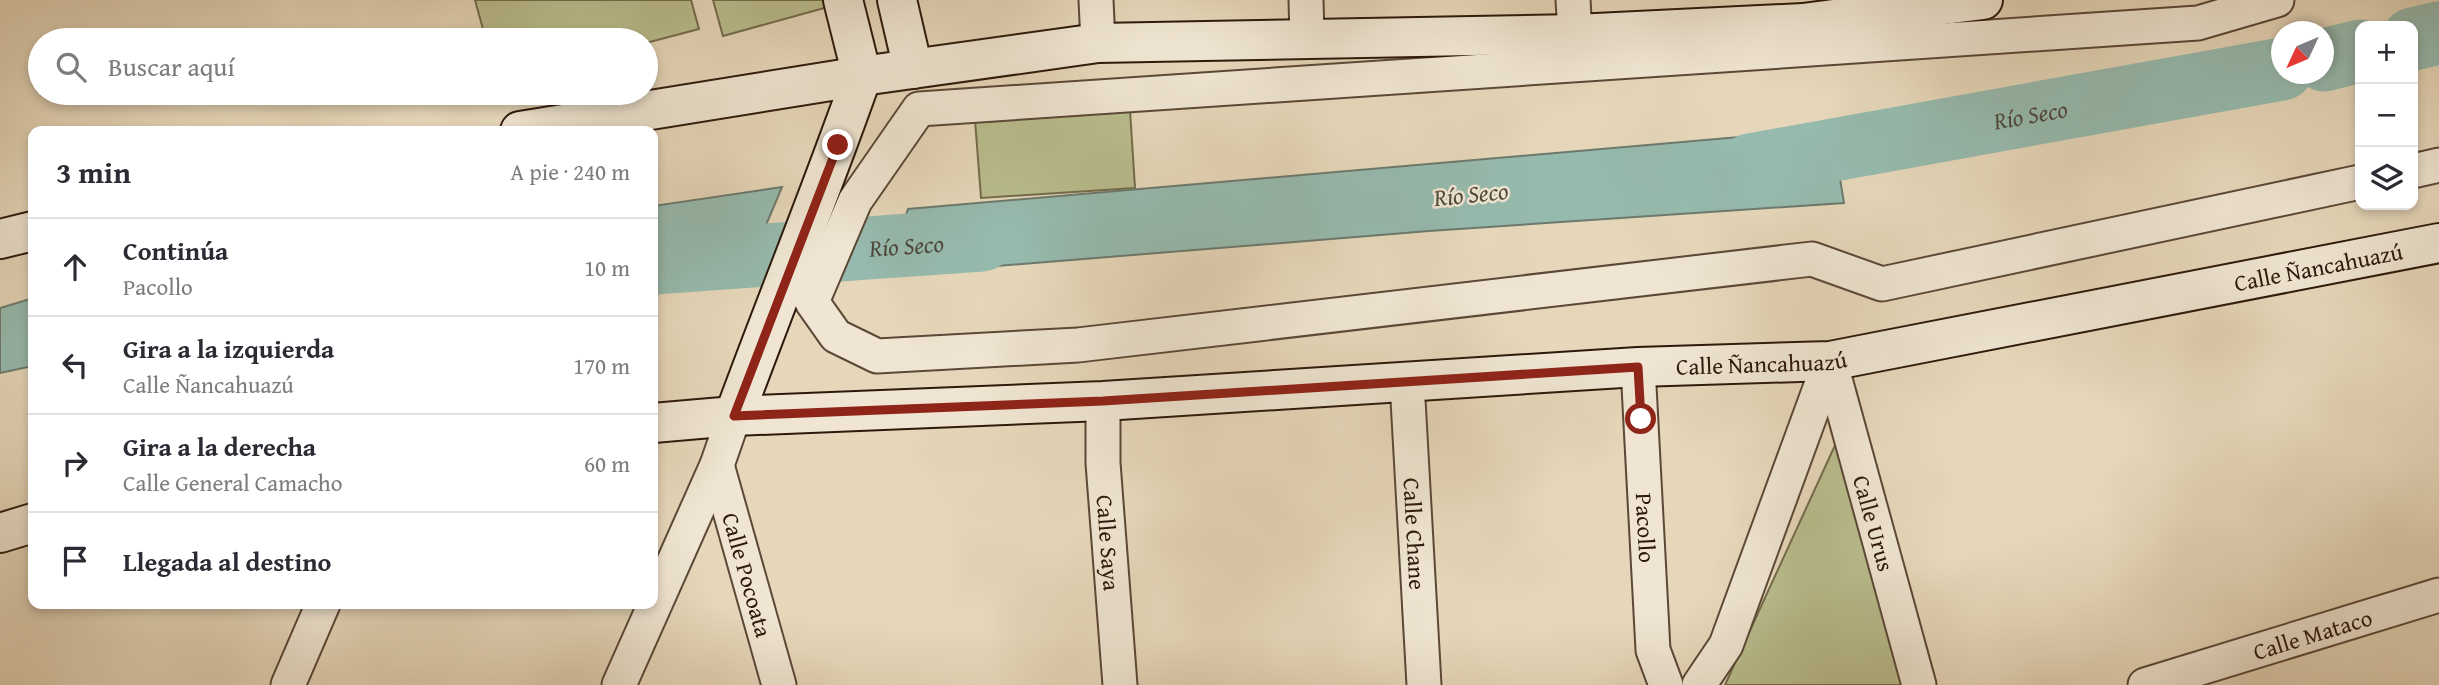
<!DOCTYPE html>
<html lang="es">
<head>
<meta charset="utf-8">
<style>
	:root { --surface:#fff; --page:#f2f2f3; --text:#2b2b33; --muted:#7c7c81; --line:#e1e1e2 }
	body { margin:0; font-family:"Gentium Book Plus",serif; background:var(--page); color:var(--text) }
	.controls { position:absolute; right:21px; top:21px; display:grid; overflow:hidden; border-radius:14px; box-shadow:0 4px 10px #0003 }
	.controls button { width:63px; height:63px; display:grid; place-items:center; padding:0; border:0; border-bottom:2px solid var(--line); background:var(--surface); color:var(--text); font:35px sans-serif }
	.compass { position:absolute; left:2271px; top:21px; width:63px; height:63px; border-radius:50%; background:var(--surface); box-shadow:0 4px 10px #0003; rotate:226deg }
	.stop { position:absolute; width:21px; height:21px; margin:-16px; border:5px solid #8f2418; border-radius:50%; background:#fff }
	.stop.end { background:#8f2418; border-color:#fff; box-shadow:0 2px 7px #0008 }
	.list { margin:0; padding:0; list-style:none }
	h2 { display:flex; justify-content:space-between; align-items:center; height:91px; margin:0; padding:0 28px; font-size:30px }
	h2 small { font-size:23px; font-weight:400; color:var(--muted) }
	.list li { display:grid; grid-template-columns:46px 1fr auto; gap:21px; align-items:center; box-sizing:border-box; height:98px; padding:0 28px; border-top:2px solid var(--line) }
	.list b { display:block; font-size:26px; white-space:nowrap }
	.list p { margin:0; font-size:23px; white-space:nowrap; color:var(--muted) }
	.list em { font-size:23px; font-style:normal; color:var(--muted) }
	.icon { flex:none; width:38px; height:38px; fill:none; stroke:currentColor; stroke-width:2; stroke-linecap:round; stroke-linejoin:round }
	.map { position:relative; flex:none; width:2439px; height:685px; overflow:hidden }
	.search { position:absolute; background:var(--surface); box-shadow:0 4px 10px #0003; left:28px; top:28px; width:630px; height:77px; display:flex; align-items:center; gap:18px; box-sizing:border-box; padding:0 24px; border-radius:38px; color:var(--muted); font-size:26px }
	.panel { position:absolute; background:var(--surface); box-shadow:0 4px 10px #0003; left:28px; top:126px; width:630px; height:483px; border-radius:14px }
	.map>svg:first-child { display:block }
	.green { fill:#b9bd8d; stroke:#736b4c; stroke-width:2 }
	.water { fill:#96baae; stroke:#6c7a6d; stroke-width:2 }
	.lines { fill:none; stroke-linecap:round; stroke-linejoin:round }
	.river { stroke:#96baae; stroke-width:63 }
	.street-casing { stroke:#5b4837; stroke-width:37 }
	.secondary-casing { stroke:#2d190b; stroke-width:42 }
	.street { stroke:#efe5d2; stroke-width:33 }
	.secondary { stroke:#efe5d2; stroke-width:38 }
	.route { stroke:#8f2418; stroke-width:9 }
	.labels { text-anchor:middle; dominant-baseline:central; stroke-width:5; stroke-linejoin:round; paint-order:stroke }
	.street-label { font-size:23px; fill:#2d190b; stroke:#efe5d2 }
	.water-label { font-size:24px; font-style:italic; fill:#4c493c; stroke:#efe5d2 }
</style>
</head>
<body>
<div class="map">
<svg width="2439" height="685" viewBox="0 0 2439 685">
	<rect width="100%" height="100%" fill="#e6d7ba"/>
	<filter id="stains"><feTurbulence type="fractalNoise" baseFrequency=".00286" numOctaves="4"/><feColorMatrix values="0 0 0 0 .2 0 0 0 0 .09 0 0 0 0 .02 0 0 0 .5 -.17"/></filter>
	<radialGradient id="worn" r=".72"><stop offset=".6" stop-color="#630" stop-opacity="0"/><stop offset="1" stop-color="#630" stop-opacity=".3"/></radialGradient>
	<g class="green">
		<polygon points="475,0 691,0 699,29 646,43 646,40 486,40"/>
		<polygon points="713,0 833,0 835,5 723,36"/>
		<polygon points="1130,110 1135,188 981,198 975,120"/>
		<polygon points="1837,441 1903,685 1725,685"/>
	</g>
	<g class="water">
		<polygon points="1832,129 1844,203 1429,231 886,275 908,209"/>
		<polygon points="782,187 745,275 653,280 653,206"/>
		<polygon points="33,298 33,366 0,373 0,308"/>
	</g>
	<g class="lines">
		<g class="river">
			<polyline points="2413,39 2439,33"/>
			<polyline points="2324,60 2360,51"/>
			<path id="s1" d="M1750 165 2282 69"/>
			<path id="s2" d="M653 263 982 240"/>
		</g>
		<g class="street-casing">
			<g id="street">
				<polyline points="1096,0 1098,43"/>
				<polyline points="1306,0 1307,37"/>
				<polyline points="1573,0 1575,34"/>
				<polyline points="2277,0 2198,23 919,109 855,201 812,302 836,336 877,356 1078,345 1812,259 1882,284 2360,182"/>
				<polyline points="2413,171 2439,165"/>
				<path id="s3" d="M1830 361 1919 685"/>
				<path id="s4" d="M1638 367 1653 650 1666 685"/>
				<path id="s5" d="M1407 382 1424 685"/>
				<path id="s6" d="M1103 401V463L1120 685"/>
				<path id="s7" d="M717 465 779 685"/>
				<polyline points="288,685 323,604"/>
				<polyline points="619,685 717,465 734,416"/>
				<polyline points="1699,685 1726,645 1830,361"/>
				<path id="s8" d="M2145 685 2439 595"/>
			</g>
		</g>
		<g class="secondary-casing">
			<g id="secondary">
				<polyline points="843,0 862,76"/>
				<polyline points="897,0 913,69"/>
				<polyline points="520,131 862,76 1098,43 1575,34 1803,23 1983,0"/>
				<polyline points="0,239 33,231"/>
				<path d="M734 416C776 302 822 190 862 76"/>
				<path id="s9" d="M653 423 734 416 1103 401 1638 367 1830 361 2439 243"/>
				<polyline points="0,533 33,523"/>
			</g>
		</g>
		<use href="#street" class="street"/>
		<use href="#secondary" class="secondary"/>
	</g>
	<g class="lines">
		<polyline class="route" points="838,145 734,416 1103,401 1638,367 1641,419"/>
	</g>
	<g class="labels">
		<g class="street-label">
			<text stroke="none"><textPath href="#s9" startOffset="1676">Calle Ñancahuazú</textPath></text>
			<text stroke="none"><textPath href="#s9" startOffset="1110">Calle Ñancahuazú</textPath></text>
			<text stroke="none"><textPath href="#s3" startOffset="168">Calle Urus</textPath></text>
			<text stroke="none"><textPath href="#s4" startOffset="161">Pacollo</textPath></text>
			<text stroke="none"><textPath href="#s5" startOffset="152">Calle Chane</textPath></text>
			<text stroke="none"><textPath href="#s6" startOffset="142">Calle Saya</textPath></text>
			<text stroke="none"><textPath href="#s7" startOffset="114">Calle Pocoata</textPath></text>
			<text stroke="none"><textPath href="#s8" startOffset="175">Calle Mataco</textPath></text>
		</g>
		<g class="water-label">
			<text stroke="none"><textPath href="#s1" startOffset="285">Río Seco</textPath></text>
			<text transform="translate(1471 194) rotate(-6)">Río Seco</text>
			<text stroke="none"><textPath href="#s2" startOffset="254">Río Seco</textPath></text>
		</g>
	</g>
	<rect width="100%" height="100%" filter="url(#stains)"/>
	<rect width="100%" height="100%" fill="url(#worn)"/>
</svg>
<div class="controls">
<button>+</button>
<button>−</button>
<button><svg class="icon" aria-label="layers" viewBox="0 0 24 24"><path d="M12 4l9 5-9 5-9-5zM3 14l9 5 9-5"/></svg></button>
</div>
<svg class="compass" viewBox="-18 -18 36 36"><path d="M0-13l5 13h-10z" fill="#e53935"/><path d="M0 13l5-13h-10z" fill="#7c7c81"/></svg>
<div class="stop" style="left:1641px;top:419px"></div>
<div class="stop end" style="left:838px;top:145px"></div>
<div class="search"><svg class="icon" aria-label="search" viewBox="0 0 24 24"><circle cx="10" cy="10" r="6"/><path d="M15 15l6 6"/></svg>Buscar aquí</div>
<section class="panel">
<h2>3 min<small>A pie · 240 m</small></h2>
<ul class="list">
<li><svg class="icon" aria-label="ahead" viewBox="0 0 24 24"><path d="M12 20V5M6 11l6-6 6 6"/></svg><div><b>Continúa</b><p>Pacollo</p></div><em>10 m</em></li>
<li><svg class="icon" aria-label="left" viewBox="0 0 24 24"><path d="M17 20v-9H6M10 6l-5 5 5 5"/></svg><div><b>Gira a la izquierda</b><p>Calle Ñancahuazú</p></div><em>170 m</em></li>
<li><svg class="icon" aria-label="right" viewBox="0 0 24 24"><path d="M7 20v-9h11M14 6l5 5-5 5"/></svg><div><b>Gira a la derecha</b><p>Calle General Camacho</p></div><em>60 m</em></li>
<li><svg class="icon" aria-label="arrive" viewBox="0 0 24 24"><path d="M6 21V4h12l-3 4 3 4H6"/></svg><div><b>Llegada al destino</b></div></li>
</ul>
</section>
</div>
</body>
</html>
